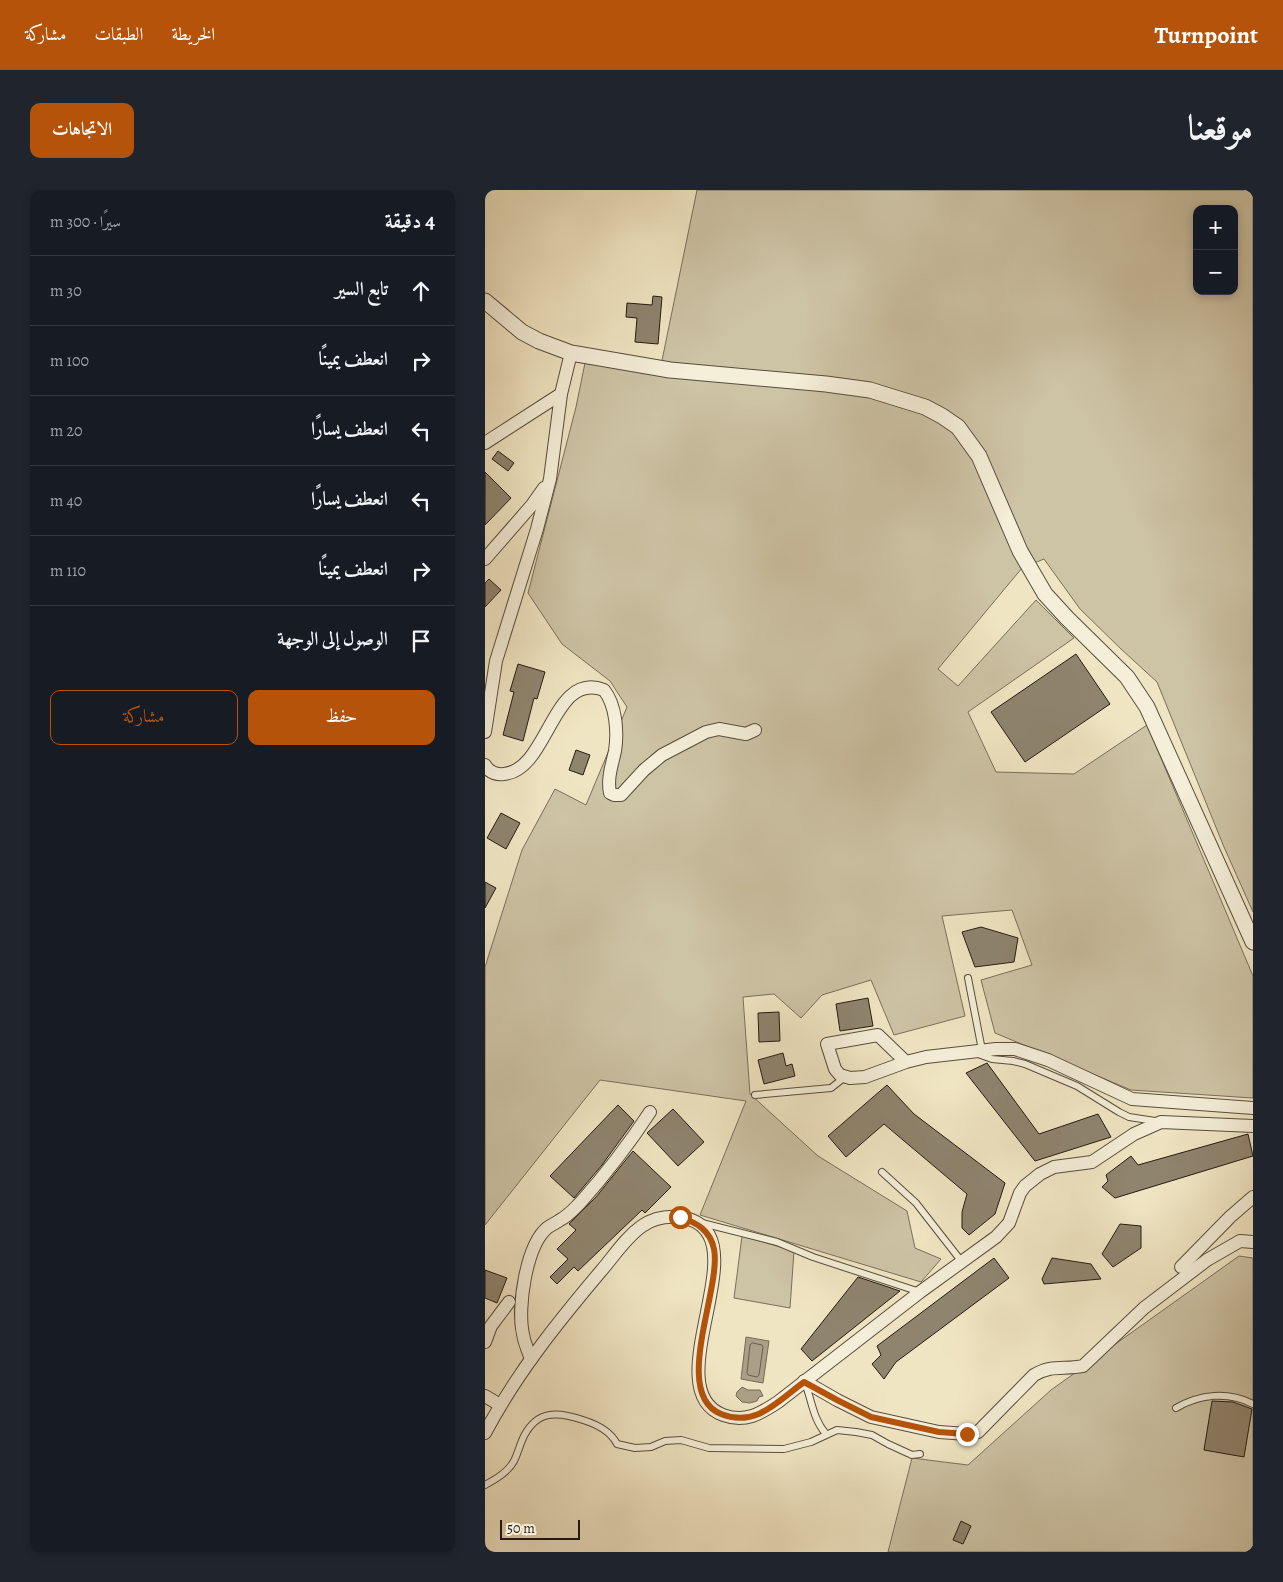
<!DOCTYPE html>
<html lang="ar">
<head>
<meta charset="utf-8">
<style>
	:root { --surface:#171b24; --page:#20242c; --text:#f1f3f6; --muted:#9ea1a6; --line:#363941; --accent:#b45309 }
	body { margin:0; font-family:Alegreya,Amiri,serif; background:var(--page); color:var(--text); direction:rtl }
	.controls { position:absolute; right:15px; top:15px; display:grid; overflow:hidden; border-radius:10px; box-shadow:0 2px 8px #0003 }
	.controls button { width:45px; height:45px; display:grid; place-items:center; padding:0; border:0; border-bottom:1px solid var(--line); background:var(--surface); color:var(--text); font:25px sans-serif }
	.scale { position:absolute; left:15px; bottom:12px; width:80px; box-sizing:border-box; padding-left:5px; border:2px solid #251b12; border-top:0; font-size:14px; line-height:18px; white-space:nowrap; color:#251b12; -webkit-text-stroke:4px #f5eed8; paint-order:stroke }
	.stop { position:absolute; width:15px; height:15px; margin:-11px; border:4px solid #b45309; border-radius:50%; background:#fff }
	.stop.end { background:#b45309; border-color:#fff; box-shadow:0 1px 5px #0008 }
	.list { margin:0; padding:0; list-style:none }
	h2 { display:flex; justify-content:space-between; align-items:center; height:65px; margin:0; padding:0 20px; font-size:21px }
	h2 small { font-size:16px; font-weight:400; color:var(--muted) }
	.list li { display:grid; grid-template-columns:32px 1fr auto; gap:15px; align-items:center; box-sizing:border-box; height:70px; padding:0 20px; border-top:1px solid var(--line) }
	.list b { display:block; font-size:19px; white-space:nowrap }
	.list em { font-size:16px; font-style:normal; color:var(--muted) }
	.actions { display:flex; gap:10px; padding:15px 20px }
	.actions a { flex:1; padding:11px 0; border:1px solid var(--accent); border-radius:10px; text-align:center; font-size:18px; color:var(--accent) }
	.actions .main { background:var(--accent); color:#fff }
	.icon { flex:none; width:28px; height:28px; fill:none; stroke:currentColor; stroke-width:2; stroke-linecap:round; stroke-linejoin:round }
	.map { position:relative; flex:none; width:768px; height:1362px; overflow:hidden; direction:ltr; border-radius:10px }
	header { display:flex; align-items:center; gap:30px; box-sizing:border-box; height:70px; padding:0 25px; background:var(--accent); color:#fff }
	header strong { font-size:24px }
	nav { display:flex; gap:28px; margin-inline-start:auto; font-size:18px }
	.intro { display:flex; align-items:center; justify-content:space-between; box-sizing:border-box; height:120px; padding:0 30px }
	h1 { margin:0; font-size:35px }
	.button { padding:12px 22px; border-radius:10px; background:var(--accent); color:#fff; font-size:18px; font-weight:700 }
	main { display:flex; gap:30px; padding:0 30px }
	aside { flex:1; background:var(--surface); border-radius:10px; box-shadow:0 2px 8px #0003 }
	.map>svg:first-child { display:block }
	.green { fill:#cdc3a5; stroke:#796f5c; fill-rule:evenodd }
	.water { fill:#aba087; stroke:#756b58 }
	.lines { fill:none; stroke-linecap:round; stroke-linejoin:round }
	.shore { stroke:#685e4c; stroke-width:1 }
	.building { fill:#8f846e; stroke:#251b12 }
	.service-casing { stroke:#584e3e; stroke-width:8 }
	.minor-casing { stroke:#584e3e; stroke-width:14 }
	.tertiary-casing { stroke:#584e3e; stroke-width:17 }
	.service { stroke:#f5eed8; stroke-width:6 }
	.minor { stroke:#f5eed8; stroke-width:12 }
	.tertiary { stroke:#f5eed8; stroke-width:15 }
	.route { stroke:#b45309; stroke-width:6 }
</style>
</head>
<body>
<header>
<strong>Turnpoint</strong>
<nav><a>الخريطة</a><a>الطبقات</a><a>مشاركة</a></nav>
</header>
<div class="intro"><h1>موقعنا</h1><a class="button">الاتجاهات</a></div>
<main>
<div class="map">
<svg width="768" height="1362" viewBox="0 0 768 1362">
	<rect width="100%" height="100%" fill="#f0e5c3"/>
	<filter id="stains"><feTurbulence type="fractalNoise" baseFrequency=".004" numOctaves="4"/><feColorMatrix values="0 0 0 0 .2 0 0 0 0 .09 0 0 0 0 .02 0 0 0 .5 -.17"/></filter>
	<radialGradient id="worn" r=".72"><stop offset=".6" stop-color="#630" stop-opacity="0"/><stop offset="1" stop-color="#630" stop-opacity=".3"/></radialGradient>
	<g class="green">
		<path d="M212 0H768V722L739 657 672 492 636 459 595 419 559 369 537 378 453 479 473 496 551 410 589 448 483 522 511 582 589 584 662 535 768 786V908L646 900 510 843 496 790 547 775 527 720 457 726 480 826 409 845 386 790 337 805 316 828 289 804 258 807 265 904 333 966 422 1021 430 1058 456 1069 436 1092 215 1025 261 911 115 890 0 1035V777L37 660 70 599 101 615 142 517 125 491 77 454 43 403 91 217 100 173 174 185ZM712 19H749V101H712Z"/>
		<polygon points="257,1046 309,1061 305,1118 249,1108"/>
		<polygon points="754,1066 768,1068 768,1362 403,1362 427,1268 483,1275 566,1200"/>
	</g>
	<g class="water">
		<polygon points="261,1147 284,1151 278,1193 256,1189"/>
		<polygon points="257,1197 263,1200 275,1200 278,1206 274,1207 272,1211 265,1213 257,1212 251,1206 252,1202"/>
	</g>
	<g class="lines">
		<polygon class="shore" points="268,1153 277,1155 278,1157 274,1185 272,1187 263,1185 262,1183 265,1155"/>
	</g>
	<g class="building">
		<polygon points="168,106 177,107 173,154 150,152 152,128 141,127 142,113 167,115"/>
		<polygon points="13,261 29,273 23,281 7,269"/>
		<polygon points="0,282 26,308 0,335"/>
		<polygon points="4,389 16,400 0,417 0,393"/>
		<polygon points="591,464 625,514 540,572 506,522"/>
		<polygon points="33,474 60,482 52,509 49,508 38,551 18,545 29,502 25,501"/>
		<polygon points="91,560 105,565 98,585 84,580"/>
		<polygon points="16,623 35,633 21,659 2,648"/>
		<polygon points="0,692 11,698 0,718"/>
		<polygon points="496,737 533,748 529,772 490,777 477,742"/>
		<polygon points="383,808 388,836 355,841 351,814"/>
		<polygon points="294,822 295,851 274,852 273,823"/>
		<polygon points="298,863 301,876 307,874 310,886 279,894 273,870"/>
		<polygon points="502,873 554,944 613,924 626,947 550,971 481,883"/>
		<polygon points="402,895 429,924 520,993 510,1024 484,1045 477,1038 477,1022 482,1004 399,934 361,967 343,946"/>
		<polygon points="133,915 149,931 117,975 89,1008 65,986"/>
		<polygon points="188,919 219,952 193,976 162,943"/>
		<polygon points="763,944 768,966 630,1008 617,997 623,991 621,985 646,966 653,975"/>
		<polygon points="148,961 186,997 160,1023 157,1020 93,1081 89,1077 72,1094 65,1087 83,1069 72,1059 91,1040 84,1034 111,1007"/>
		<polygon points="635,1034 656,1036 656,1058 628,1077 617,1064"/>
		<polygon points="509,1068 524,1088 411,1172 399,1189 387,1174 396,1165 392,1156"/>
		<polygon points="567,1068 606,1074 616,1089 559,1094 557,1089"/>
		<polygon points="0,1080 22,1088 12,1113 0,1108"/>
		<polygon points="373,1087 415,1101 327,1171 316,1159"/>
		<polygon points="727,1211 748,1212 767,1219 759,1267 719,1260"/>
		<polygon points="476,1331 486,1336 478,1354 468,1350"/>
	</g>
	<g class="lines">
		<g class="service-casing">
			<g id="service">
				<polyline points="483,788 497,860"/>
				<polyline points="493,864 507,869 528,871 540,874 592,896 634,922 644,927 670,931"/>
				<polyline points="270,905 346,898 360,887"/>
				<polyline points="397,982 431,1013 477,1072"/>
				<polyline points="217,1033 292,1052 328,1067 435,1102"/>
				<path d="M320 1193C327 1211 328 1229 341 1244"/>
				<path d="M691 1218C715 1204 743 1201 768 1214"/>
				<path d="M0 1295C11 1289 23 1282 29 1271 33 1263 35 1254 39 1246 53 1219 74 1222 98 1230 111 1234 126 1242 132 1254L150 1258 166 1257 180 1251 196 1250 224 1258 299 1259 326 1252 352 1240 371 1242 387 1245 403 1254 427 1265 435 1264"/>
			</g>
		</g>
		<g class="minor-casing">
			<g id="minor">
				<polyline points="0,253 76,204"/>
				<polyline points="0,369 47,315 59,298"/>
				<polyline points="0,542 11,471 52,339 65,289 76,204 86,163"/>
				<path d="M0 575C4 582 10 585 19 584 64 580 67 480 119 500 131 515 133 542 130 561 127 575 122 588 125 603L129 605H136L159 580 177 565 221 542 234 539 261 544 270 540"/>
				<polyline points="421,872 393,845 342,854 350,879 355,885 365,888 380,887 421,872 441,867 511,859 530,859 563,870 647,909 768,918"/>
				<polyline points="696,1077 745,1027 768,1007"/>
				<polyline points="0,1152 6,1136 24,1112"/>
				<path d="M46 1169C43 1161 39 1152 38 1144 32 1118 41 1056 62 1038 66 1035 71 1033 75 1030 83 1026 89 1019 95 1013 121 984 144 954 165 922"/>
				<path d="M319 1191 352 1210 386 1227 454 1242 482 1244 493 1242 549 1185C567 1174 579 1180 598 1176L659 1118 722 1070 755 1051 768 1052"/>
				<polyline points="0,1206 15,1215"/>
				<path d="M0 1243C31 1184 73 1132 116 1081 129 1066 140 1048 157 1036 176 1023 211 1022 224 1045 248 1088 179 1203 238 1225 260 1233 275 1224 293 1212L435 1102 511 1047 524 1033 535 1003 540 996 555 984 569 977 607 972 649 944 676 932 768 936"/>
			</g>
		</g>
		<g class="tertiary-casing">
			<polyline id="tertiary" points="0,111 37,142 54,151 86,163 185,180 341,194 385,200 440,217 457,226 473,237 494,266 535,361 560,404 582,428 642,487 662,517 768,752"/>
		</g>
		<use href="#service" class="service"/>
		<use href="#minor" class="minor"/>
		<use href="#tertiary" class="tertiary"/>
	</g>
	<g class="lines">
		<path class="route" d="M195 1027C212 1033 225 1040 229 1059 237 1098 186 1204 236 1224 271 1238 293 1211 319 1192L352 1210 386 1227 454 1242 482 1244"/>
	</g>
	<rect width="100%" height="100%" filter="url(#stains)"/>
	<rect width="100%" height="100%" fill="url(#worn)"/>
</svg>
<div class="controls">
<button>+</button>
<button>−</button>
</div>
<div class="scale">50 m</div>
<div class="stop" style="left:195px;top:1027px"></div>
<div class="stop end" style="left:482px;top:1244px"></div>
</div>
<aside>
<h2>4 دقيقة<small>سيرًا · 300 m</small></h2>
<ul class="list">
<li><svg class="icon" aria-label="ahead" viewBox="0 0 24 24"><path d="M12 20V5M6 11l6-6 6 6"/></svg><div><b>تابع السير</b></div><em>30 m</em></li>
<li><svg class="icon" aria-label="right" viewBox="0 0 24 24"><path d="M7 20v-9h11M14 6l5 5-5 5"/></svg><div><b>انعطف يمينًا</b></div><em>100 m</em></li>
<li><svg class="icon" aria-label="left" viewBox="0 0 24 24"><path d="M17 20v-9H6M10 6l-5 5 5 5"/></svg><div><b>انعطف يسارًا</b></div><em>20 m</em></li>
<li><svg class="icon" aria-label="left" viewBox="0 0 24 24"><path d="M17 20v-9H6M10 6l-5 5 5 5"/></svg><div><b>انعطف يسارًا</b></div><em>40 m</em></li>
<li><svg class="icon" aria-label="right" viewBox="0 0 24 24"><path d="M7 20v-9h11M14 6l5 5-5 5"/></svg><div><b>انعطف يمينًا</b></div><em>110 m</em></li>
<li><svg class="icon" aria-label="arrive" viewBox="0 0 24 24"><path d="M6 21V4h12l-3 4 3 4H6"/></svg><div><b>الوصول إلى الوجهة</b></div></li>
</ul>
<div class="actions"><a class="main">حفظ</a><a>مشاركة</a></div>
</aside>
</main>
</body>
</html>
